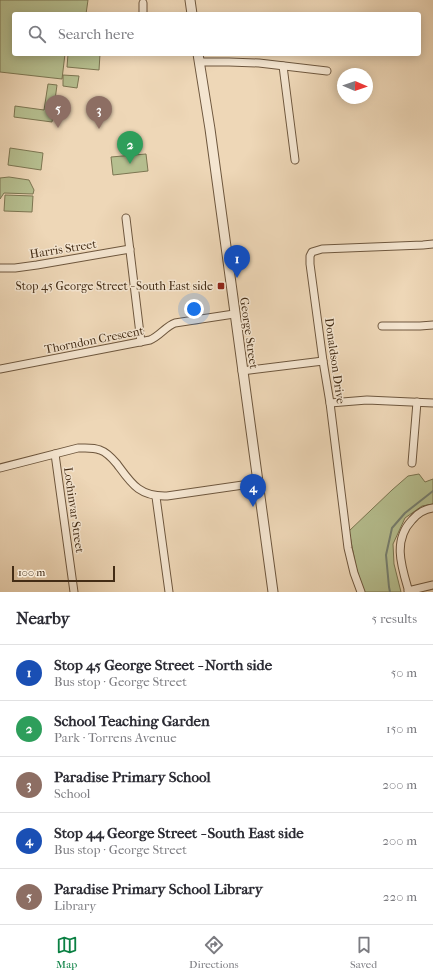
<!DOCTYPE html>
<html lang="en">
<head>
<meta charset="utf-8">
<style>
	:root { --surface:#fff; --page:#f7f7f7; --text:#2b2b33; --muted:#7c7c81; --line:#e1e1e2; --accent:#0b8043 }
	body { margin:0; font-family:"IM FELL French Canon",serif; background:var(--page); color:var(--text) }
	.compass { position:absolute; left:337px; top:68px; width:36px; height:36px; border-radius:50%; background:var(--surface); box-shadow:0 2px 10px #0003; rotate:92deg }
	.scale { position:absolute; left:12px; bottom:10px; width:103px; box-sizing:border-box; padding-left:4px; border:2px solid #432c15; border-top:0; font-size:11px; line-height:14px; white-space:nowrap; color:#432c15; -webkit-text-stroke:3px #f4e5d0; paint-order:stroke }
	.you { position:absolute; left:194px; top:309px; width:14px; height:14px; margin:-10px; border:3px solid #fff; border-radius:50%; background:#1a73e8; box-shadow:0 0 0 6px #1a73e833 }
	.badge { display:grid; place-items:center; width:26px; height:26px; border-radius:50%; background:var(--accent); color:#fff; font-size:13px; font-weight:700 }
	.pin { position:absolute; translate:-50% -33px; filter:drop-shadow(0 1px 2px #0008) }
	.pin::after { content:''; position:absolute; top:21px; width:14px; height:12px; background:inherit; clip-path:polygon(0 0,100% 0,50% 100%) }
	.list { margin:0; padding:0; list-style:none }
	h2 { display:flex; justify-content:space-between; align-items:center; height:52px; margin:0; padding:0 16px; font-size:17px }
	h2 small { font-size:13px; font-weight:400; color:var(--muted) }
	.list li { display:grid; grid-template-columns:26px 1fr auto; gap:12px; align-items:center; box-sizing:border-box; height:56px; padding:0 16px; border-top:1px solid var(--line) }
	.list b { display:block; font-size:15px; white-space:nowrap }
	.list p { margin:0; font-size:13px; white-space:nowrap; color:var(--muted) }
	.list em { font-size:13px; font-style:normal; color:var(--muted) }
	.icon { flex:none; width:22px; height:22px; fill:none; stroke:currentColor; stroke-width:2; stroke-linecap:round; stroke-linejoin:round }
	.map { position:relative; flex:none; width:433px; height:592px; overflow:hidden }
	.search { position:absolute; background:var(--surface); box-shadow:0 2px 10px #0003; left:12px; right:12px; top:12px; height:44px; display:flex; align-items:center; gap:10px; box-sizing:border-box; padding:0 14px; border-radius:4px; color:var(--muted); font-size:15px }
	.sheet { height:332px; background:var(--surface) }
	nav { display:flex; justify-content:space-around; align-items:center; box-sizing:border-box; height:56px; border-top:1px solid var(--line); background:var(--surface); font-size:11px; color:var(--muted) }
	nav a { display:grid; justify-items:center; gap:2px }
	nav .on { color:var(--accent) }
	.map>svg:first-child { display:block }
	.green { fill:#b6bf90; stroke:#7c7652 }
	.lines { fill:none; stroke-linecap:round; stroke-linejoin:round }
	.stream { stroke:#778172; stroke-width:2 }
	.minor-casing { stroke:#6e573e; stroke-width:9 }
	.tertiary-casing { stroke:#6e573e; stroke-width:11 }
	.minor { stroke:#f4e5d0; stroke-width:7 }
	.tertiary { stroke:#f4e5d0; stroke-width:9 }
	.poi-dot { fill:#8f2418; stroke:#f4e5d0; stroke-width:1.5 }
	.labels { text-anchor:middle; dominant-baseline:central; stroke-width:3; stroke-linejoin:round; paint-order:stroke }
	.street-label { font-size:12px; fill:#432c15; stroke:#f4e5d0 }
	.poi-label { font-size:12px; fill:#432c15; stroke:#f4e5d0; text-anchor:end }
</style>
</head>
<body>
<div class="map">
<svg width="433" height="592" viewBox="0 0 433 592">
	<rect width="100%" height="100%" fill="#eed7b7"/>
	<filter id="stains"><feTurbulence type="fractalNoise" baseFrequency=".005" numOctaves="4"/><feColorMatrix values="0 0 0 0 .2 0 0 0 0 .09 0 0 0 0 .02 0 0 0 .5 -.17"/></filter>
	<radialGradient id="worn" r=".72"><stop offset=".6" stop-color="#630" stop-opacity="0"/><stop offset="1" stop-color="#630" stop-opacity=".3"/></radialGradient>
	<g class="green">
		<polygon points="0,0 88,0 86,14 14,14 14,54 65,54 62,79 0,72"/>
		<polygon points="68,54 100,54 99,70 67,67"/>
		<polygon points="63,75 79,76 77,88 63,86"/>
		<polygon points="48,84 57,85 52,122 14,117 15,106 44,110"/>
		<polygon points="10,148 43,153 41,170 8,165"/>
		<polygon points="146,154 148,171 113,175 111,157"/>
		<polygon points="9,177 29,180 34,190 33,194 4,193 0,199 0,178"/>
		<polygon points="5,195 33,196 32,212 4,211"/>
		<polygon points="419,474 425,482 433,479 433,504 422,506 405,518 393,544 394,564 401,592 364,592 356,567 349,531 392,490 408,476"/>
	</g>
	<g class="lines">
		<polyline class="stream" points="390,592 389,587 386,555 392,528 405,513 433,491"/>
		<g class="minor-casing">
			<g id="minor">
				<polyline points="143,14 143,3"/>
				<polyline points="200,62 229,62 259,63 327,71"/>
				<polyline points="283,66 295,160"/>
				<polyline points="126,218 141,342"/>
				<polyline points="0,268 15,268 37,265 130,249"/>
				<polyline points="382,326 420,326 433,325"/>
				<path d="M0 369 150 340C160 336 166 326 175 323L234 314"/>
				<polyline points="242,371 323,361"/>
				<polyline points="330,403 367,400 433,403"/>
				<polyline points="55,454 74,592"/>
				<polyline points="412,463 417,402"/>
				<path d="M0 468 78 448C85 448 93 447 100 450 106 452 112 458 117 464 131 483 139 497 167 496L257 483"/>
				<polyline points="156,497 169,592"/>
				<polyline points="408,591 433,585"/>
				<polyline points="361,592 354,573 348,548 330,403 323,361 310,264 310,256 312,252 322,249 423,245 433,244"/>
				<path d="M409 592C402 568 392 541 412 520 417 514 425 509 433 508"/>
			</g>
		</g>
		<g class="tertiary-casing">
			<g id="tertiary">
				<polyline points="190,0 192,14"/>
				<polyline points="198,54 210,129 273,592"/>
			</g>
		</g>
		<use href="#minor" class="minor"/>
		<use href="#tertiary" class="tertiary"/>
	</g>
	<rect class="poi-dot" x="217" y="282" width="8" height="8" rx="2"/>
	<g class="labels">
		<g class="street-label">
			<text transform="translate(63 249) rotate(-9)">Harris Street</text>
			<text transform="translate(249 333) rotate(82)">George Street</text>
			<text transform="translate(94 340) rotate(-11)">Thorndon Crescent</text>
			<text transform="translate(335 361) rotate(82)">Donaldson Drive</text>
			<text transform="translate(74 510) rotate(82)">Lochinvar Street</text>
		</g>
		<g class="poi-label">
			<text x="213" y="286">Stop 45 George Street - South East side</text>
		</g>
	</g>
	<rect width="100%" height="100%" filter="url(#stains)"/>
	<rect width="100%" height="100%" fill="url(#worn)"/>
</svg>
<svg class="compass" viewBox="-18 -18 36 36"><path d="M0-13l5 13h-10z" fill="#e53935"/><path d="M0 13l5-13h-10z" fill="#7c7c81"/></svg>
<div class="scale">100 m</div>
<div class="you"></div>
<div class="pin badge" style="left:237px;top:278px;background:#1a4fb4">1</div>
<div class="pin badge" style="left:130px;top:164px;background:#2e9e5b">2</div>
<div class="pin badge" style="left:99px;top:129px;background:#8d6e63">3</div>
<div class="pin badge" style="left:253px;top:507px;background:#1a4fb4">4</div>
<div class="pin badge" style="left:58px;top:128px;background:#8d6e63">5</div>
<div class="search"><svg class="icon" aria-label="search" viewBox="0 0 24 24"><circle cx="10" cy="10" r="6"/><path d="M15 15l6 6"/></svg>Search here</div>
</div>
<section class="sheet">
<h2>Nearby<small>5 results</small></h2>
<ul class="list">
<li><span class="badge" style="background:#1a4fb4">1</span><div><b>Stop 45 George Street - North side</b><p>Bus stop · George Street</p></div><em>50 m</em></li>
<li><span class="badge" style="background:#2e9e5b">2</span><div><b>School Teaching Garden</b><p>Park · Torrens Avenue</p></div><em>150 m</em></li>
<li><span class="badge" style="background:#8d6e63">3</span><div><b>Paradise Primary School</b><p>School</p></div><em>200 m</em></li>
<li><span class="badge" style="background:#1a4fb4">4</span><div><b>Stop 44 George Street - South East side</b><p>Bus stop · George Street</p></div><em>200 m</em></li>
<li><span class="badge" style="background:#8d6e63">5</span><div><b>Paradise Primary School Library</b><p>Library</p></div><em>220 m</em></li>
</ul>
</section>
<nav>
<a class="on"><svg class="icon" aria-label="map" viewBox="0 0 24 24"><path d="M3 6l6-2 6 2 6-2v14l-6 2-6-2-6 2zM9 4v14M15 6v14"/></svg>Map</a>
<a><svg class="icon" aria-label="directions" viewBox="0 0 24 24"><path d="M12 3l9 9-9 9-9-9zM9 14v-3h6M13 9l2 2-2 2"/></svg>Directions</a>
<a><svg class="icon" aria-label="saved" viewBox="0 0 24 24"><path d="M7 4h10v16l-5-4-5 4z"/></svg>Saved</a>
</nav>
</body>
</html>
